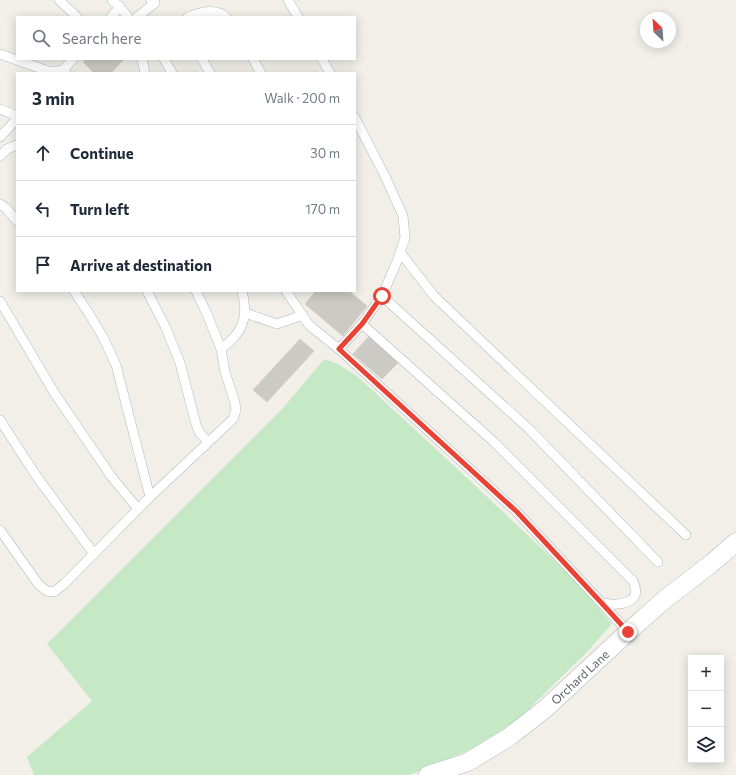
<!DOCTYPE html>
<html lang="en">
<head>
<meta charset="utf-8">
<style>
	:root { --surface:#fff; --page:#f6f6f7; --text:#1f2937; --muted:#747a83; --line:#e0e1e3 }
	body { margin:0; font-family:Commissioner,sans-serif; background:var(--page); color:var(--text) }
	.controls { position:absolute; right:12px; bottom:12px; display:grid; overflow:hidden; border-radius:0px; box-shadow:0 2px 10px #0003 }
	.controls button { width:36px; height:36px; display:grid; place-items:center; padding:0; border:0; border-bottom:1px solid var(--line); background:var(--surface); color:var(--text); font:20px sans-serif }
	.compass { position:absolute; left:640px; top:12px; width:36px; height:36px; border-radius:50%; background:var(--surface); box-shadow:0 2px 10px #0003; rotate:335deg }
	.stop { position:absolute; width:12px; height:12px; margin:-9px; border:3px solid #ea4335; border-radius:50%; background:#fff }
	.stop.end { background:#ea4335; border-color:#fff; box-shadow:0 1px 4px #0008 }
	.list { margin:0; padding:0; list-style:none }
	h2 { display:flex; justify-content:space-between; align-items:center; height:52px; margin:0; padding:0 16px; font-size:17px }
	h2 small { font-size:13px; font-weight:400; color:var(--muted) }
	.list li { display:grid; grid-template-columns:26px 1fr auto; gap:12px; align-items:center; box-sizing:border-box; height:56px; padding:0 16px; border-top:1px solid var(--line) }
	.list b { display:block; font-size:15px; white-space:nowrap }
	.list em { font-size:13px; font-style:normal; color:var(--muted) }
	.icon { flex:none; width:22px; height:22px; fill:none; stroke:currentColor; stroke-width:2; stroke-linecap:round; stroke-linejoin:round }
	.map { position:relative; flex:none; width:736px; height:775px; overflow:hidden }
	.search { position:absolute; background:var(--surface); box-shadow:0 2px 10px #0003; left:16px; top:16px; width:340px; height:44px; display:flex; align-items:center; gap:10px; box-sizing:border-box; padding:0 14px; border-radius:0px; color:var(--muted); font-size:15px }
	.panel { position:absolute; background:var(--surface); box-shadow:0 2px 10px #0003; left:16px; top:72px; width:340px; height:220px; border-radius:0px }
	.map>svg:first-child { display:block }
	.green { fill:#c5e8c5 }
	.building { fill:#cccac5; stroke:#d6d1c6 }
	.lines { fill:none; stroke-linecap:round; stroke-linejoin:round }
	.service-casing { stroke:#b5b8bc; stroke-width:10 }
	.minor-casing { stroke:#b5b8bc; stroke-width:19 }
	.service { stroke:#fff; stroke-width:9 }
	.minor { stroke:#fff; stroke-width:18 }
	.route { stroke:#ea4335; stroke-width:5 }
	.labels { text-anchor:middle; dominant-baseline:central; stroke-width:3.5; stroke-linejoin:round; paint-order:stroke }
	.street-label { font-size:12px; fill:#5f6368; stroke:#fff }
</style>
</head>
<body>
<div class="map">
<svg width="736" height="775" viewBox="0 0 736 775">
	<rect width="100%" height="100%" fill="#f1efe8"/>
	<polygon class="green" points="324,359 338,364 358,377 467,478 572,577 612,624 584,655 551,687 526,712 510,726 479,746 415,773 408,775 34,775 27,757 92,701 47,644 283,408"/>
	<g class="building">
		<polygon points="86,59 124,59 111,73 94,73 83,62"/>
		<polygon points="316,291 349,291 367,306 343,336 305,304"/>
		<polygon points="371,334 400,361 382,379 353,354"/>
		<polygon points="300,339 314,351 267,402 253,390"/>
	</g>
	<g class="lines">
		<g class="service-casing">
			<g id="service">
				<polyline points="59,0 77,17"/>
				<polyline points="112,0 120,7 128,17"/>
				<polyline points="288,0 298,17"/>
				<polyline points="111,17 120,7"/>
				<polyline points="137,17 155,3 151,0"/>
				<path d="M188 17C200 12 216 7 226 17"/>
				<polyline points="0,54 48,71 56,71 63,70"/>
				<polyline points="142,59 145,73"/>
				<polyline points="164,59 172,73"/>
				<polyline points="202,59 210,73"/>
				<polyline points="253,59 261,73"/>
				<polyline points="322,59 330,73"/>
				<polyline points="66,73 63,70 73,59"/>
				<polyline points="0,109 17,116"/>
				<polyline points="0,137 17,119"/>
				<polyline points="0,156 7,149 17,145"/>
				<polyline points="0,204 6,208 17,221"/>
				<polyline points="400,252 434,296 686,535"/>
				<polyline points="74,291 88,312 103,337 116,365 150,497"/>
				<polyline points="147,291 166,328 180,363 196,424 199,432 208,442"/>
				<polyline points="196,291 207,314 221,349"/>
				<polyline points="286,291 309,325 339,349 362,324 382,296 398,259 405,238 403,216 385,176 355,118"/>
				<polyline points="382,296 528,428 658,562"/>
				<polyline points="0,301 55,394 111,476 138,509"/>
				<polyline points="245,313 277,324 303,315"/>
				<path d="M362 324 494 442 633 581C644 604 619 606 602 603"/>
				<polyline points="339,349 517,512 609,611 628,632"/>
				<polyline points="0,420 37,477 94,554"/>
				<path d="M0 530 39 585 47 591 54 592 64 584 150 497 233 419 236 410 235 403 225 372 221 349C226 345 231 341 235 336 247 322 246 308 242 291"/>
			</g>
		</g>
		<g class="minor-casing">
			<g id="minor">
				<path id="s1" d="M428 775 468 762 509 737 545 709 628 632 664 600 712 563 736 542"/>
			</g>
		</g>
		<use href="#service" class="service"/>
		<use href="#minor" class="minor"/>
	</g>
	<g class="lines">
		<polyline class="route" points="382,296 362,324 339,349 517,512 609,611 628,632"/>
	</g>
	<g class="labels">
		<g class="street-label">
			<text stroke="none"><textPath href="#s1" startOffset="183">Orchard Lane</textPath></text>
		</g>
	</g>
</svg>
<div class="controls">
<button>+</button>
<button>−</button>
<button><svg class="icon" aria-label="layers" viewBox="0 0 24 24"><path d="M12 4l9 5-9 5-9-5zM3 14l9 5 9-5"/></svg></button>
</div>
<svg class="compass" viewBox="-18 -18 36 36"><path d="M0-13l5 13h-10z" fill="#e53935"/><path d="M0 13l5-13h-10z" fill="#747a83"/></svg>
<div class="stop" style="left:382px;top:296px"></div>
<div class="stop end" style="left:628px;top:632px"></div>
<div class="search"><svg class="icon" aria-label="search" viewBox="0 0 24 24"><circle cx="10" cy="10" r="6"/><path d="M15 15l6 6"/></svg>Search here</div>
<section class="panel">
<h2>3 min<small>Walk · 200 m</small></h2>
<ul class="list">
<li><svg class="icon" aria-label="ahead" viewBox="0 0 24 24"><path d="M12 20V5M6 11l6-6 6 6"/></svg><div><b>Continue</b></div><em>30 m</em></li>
<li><svg class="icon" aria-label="left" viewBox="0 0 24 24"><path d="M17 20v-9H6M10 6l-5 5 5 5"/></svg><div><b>Turn left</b></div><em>170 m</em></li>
<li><svg class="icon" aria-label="arrive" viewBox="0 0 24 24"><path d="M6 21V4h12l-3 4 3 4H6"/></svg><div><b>Arrive at destination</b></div></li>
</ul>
</section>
</div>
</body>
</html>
